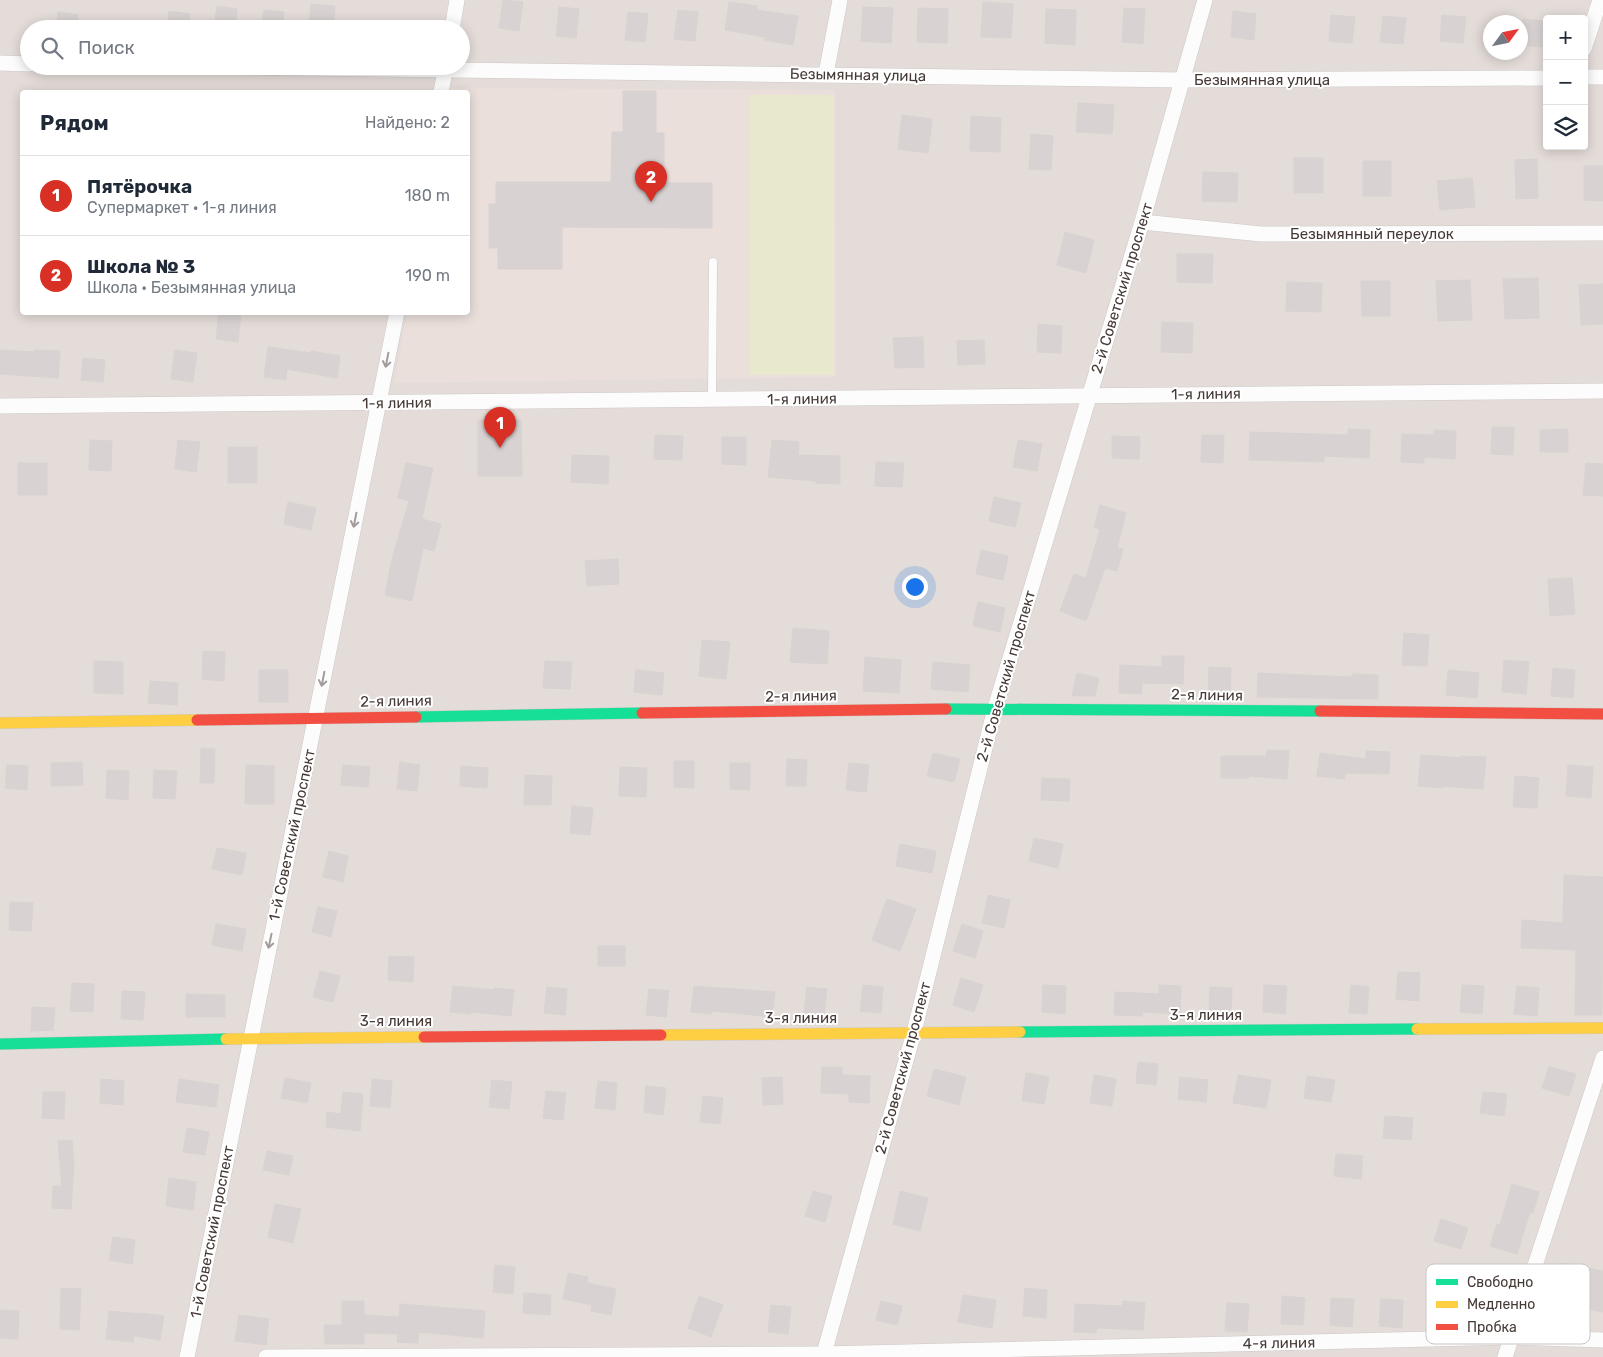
<!DOCTYPE html>
<html lang="ru">
<head>
<meta charset="utf-8">
<style>
	:root { --surface:#fff; --page:#f6f6f7; --text:#1f2937; --muted:#747a83; --line:#e0e1e3; --accent:#d93025 }
	body { margin:0; font-family:Rubik,sans-serif; background:var(--page); color:var(--text) }
	.controls { position:absolute; right:15px; top:15px; display:grid; overflow:hidden; border-radius:5px; box-shadow:0 2px 12px #0003 }
	.controls button { width:45px; height:45px; display:grid; place-items:center; padding:0; border:0; border-bottom:1px solid var(--line); background:var(--surface); color:var(--text); font:25px sans-serif }
	.compass { position:absolute; left:1483px; top:15px; width:45px; height:45px; border-radius:50%; background:var(--surface); box-shadow:0 2px 12px #0003; rotate:57deg }
	.you { position:absolute; left:914px; top:586px; width:18px; height:18px; margin:-12px; border:4px solid #fff; border-radius:50%; background:#1a73e8; box-shadow:0 0 0 8px #1a73e833 }
	.badge { display:grid; place-items:center; width:32px; height:32px; border-radius:50%; background:var(--accent); color:#fff; font-size:16px; font-weight:700 }
	.pin { position:absolute; translate:-50% -41px; filter:drop-shadow(0 1px 2px #0008) }
	.pin::after { content:''; position:absolute; top:26px; width:18px; height:15px; background:inherit; clip-path:polygon(0 0,100% 0,50% 100%) }
	.list { margin:0; padding:0; list-style:none }
	h2 { display:flex; justify-content:space-between; align-items:center; height:65px; margin:0; padding:0 20px; font-size:21px }
	h2 small { font-size:16px; font-weight:400; color:var(--muted) }
	.list li { display:grid; grid-template-columns:32px 1fr auto; gap:15px; align-items:center; box-sizing:border-box; height:80px; padding:0 20px; border-top:1px solid var(--line) }
	.list b { display:block; font-size:19px; white-space:nowrap }
	.list p { margin:0; font-size:16px; white-space:nowrap; color:var(--muted) }
	.list em { font-size:16px; font-style:normal; color:var(--muted) }
	.icon { flex:none; width:28px; height:28px; fill:none; stroke:currentColor; stroke-width:2; stroke-linecap:round; stroke-linejoin:round }
	.map { position:relative; flex:none; width:1603px; height:1357px; overflow:hidden }
	.search { position:absolute; background:var(--surface); box-shadow:0 2px 12px #0003; left:20px; top:20px; width:450px; height:55px; display:flex; align-items:center; gap:12px; box-sizing:border-box; padding:0 18px; border-radius:28px; color:var(--muted); font-size:19px }
	.panel { position:absolute; background:var(--surface); box-shadow:0 2px 12px #0003; left:20px; top:90px; width:450px; height:225px; border-radius:5px }
	.map>svg:first-child { display:block }
	.residential { fill:#e4dcd8; fill-rule:evenodd }
	.education { fill:#eadfdb }
	.green { fill:#e8e8cc }
	.building { fill:#d8d3d2; stroke:#d8d2d1 }
	.lines { fill:none; stroke-linecap:round; stroke-linejoin:round }
	.lane-casing { stroke:#cdc8c7; stroke-width:9 }
	.street-casing { stroke:#cdc8c7; stroke-width:16 }
	.fast-casing { stroke:#d0c8c4; stroke-width:12 }
	.slow-casing { stroke:#d0c8c4; stroke-width:12 }
	.jam-casing { stroke:#d0c8c4; stroke-width:12 }
	.lane { stroke:#fdfcfc; stroke-width:8 }
	.street { stroke:#fdfcfc; stroke-width:15 }
	.fast { stroke:#16e098; stroke-width:11 }
	.slow { stroke:#ffcf43; stroke-width:11 }
	.jam { stroke:#f24e42; stroke-width:11 }
	.oneway { stroke:#a29b9a }
	.labels { text-anchor:middle; dominant-baseline:central; stroke-width:4; stroke-linejoin:round; paint-order:stroke }
	.street-label { font-size:15px; fill:#463a37; stroke:#fff }
	.key { fill:#fff; stroke:#c8c4c3; stroke-width:1 }
	.key-label { font-size:14px; fill:#463a37 }
</style>
</head>
<body>
<div class="map">
<svg width="1603" height="1357" viewBox="0 0 1603 1357">
	<rect width="100%" height="100%" fill="#f0eceb"/>
	<path class="residential" d="M0 0H1603V1357H0ZM1547 19H1584V146H1547ZM1490 22H1520V52H1490ZM29 29H461V66H29ZM22 92H468V312H22Z"/>
	<polygon class="education" points="450,88 835,90 836,377 394,383 407,313 468,312 468,92 449,92"/>
	<rect class="green" x="750" y="95" width="84" height="280"/>
	<g class="building">
		<polygon points="503,0 523,2 519,31 499,28"/>
		<polygon points="729,2 757,6 757,10 798,16 793,45 765,40 765,37 725,30"/>
		<polygon points="983,2 1013,4 1011,38 981,37"/>
		<polygon points="311,4 335,6 333,29 309,29"/>
		<polygon points="217,6 237,9 235,29 214,29"/>
		<polygon points="559,7 579,9 576,38 556,36"/>
		<polygon points="863,7 893,8 891,43 861,41"/>
		<polygon points="918,8 948,9 947,43 917,42"/>
		<polygon points="1124,8 1145,9 1143,44 1122,42"/>
		<polygon points="1046,9 1076,10 1075,45 1045,43"/>
		<polygon points="264,10 284,12 282,29 261,29"/>
		<polygon points="678,10 698,12 695,41 674,39"/>
		<polygon points="169,11 190,14 188,29 167,29"/>
		<polygon points="1233,11 1256,14 1254,40 1231,37"/>
		<polygon points="58,12 78,15 77,29 56,29"/>
		<polygon points="628,12 648,14 645,42 625,40"/>
		<polygon points="1331,15 1355,17 1352,43 1329,41"/>
		<polygon points="1442,15 1466,17 1463,43 1440,41"/>
		<polygon points="1383,16 1406,18 1403,44 1380,42"/>
		<polygon points="1523,19 1546,21 1543,47 1520,45"/>
		<polygon points="623,91 656,91 656,133 664,133 664,183 712,183 712,228 562,227 562,269 498,269 498,248 489,248 489,204 496,204 496,182 611,182 612,132 623,132"/>
		<polygon points="1078,103 1114,105 1112,134 1076,132"/>
		<polygon points="902,115 932,119 928,153 898,149"/>
		<polygon points="971,116 1001,118 1000,152 970,151"/>
		<polygon points="1031,134 1053,136 1051,170 1029,169"/>
		<rect x="1294" y="158" width="29" height="35"/>
		<polygon points="1537,159 1538,198 1516,199 1515,160"/>
		<rect x="1363" y="161" width="28" height="35"/>
		<polygon points="1584,166 1603,166 1603,201 1584,200"/>
		<polygon points="1203,172 1238,173 1237,202 1202,201"/>
		<polygon points="1472,178 1475,207 1440,210 1437,181"/>
		<polygon points="1065,232 1094,240 1086,273 1057,265"/>
		<polygon points="1177,254 1213,254 1212,283 1177,282"/>
		<polygon points="1538,278 1539,318 1505,319 1503,279"/>
		<polygon points="1470,280 1472,320 1438,321 1436,281"/>
		<polygon points="1361,281 1390,281 1390,316 1362,316"/>
		<polygon points="1287,282 1322,283 1321,312 1286,311"/>
		<polygon points="1603,284 1603,324 1581,325 1579,285"/>
		<polygon points="219,312 241,312 238,342 216,339"/>
		<polygon points="1162,322 1193,323 1192,353 1161,352"/>
		<polygon points="1038,324 1062,326 1061,353 1037,352"/>
		<polygon points="923,337 924,367 895,368 893,338"/>
		<polygon points="984,340 985,364 958,365 957,341"/>
		<polygon points="268,347 311,353 311,351 340,356 337,378 287,369 286,380 264,377"/>
		<polygon points="0,350 34,352 34,350 60,351 58,378 0,374"/>
		<polygon points="175,350 197,353 193,382 171,379"/>
		<polygon points="83,358 105,360 103,382 81,380"/>
		<polygon points="478,420 521,420 522,476 478,476"/>
		<polygon points="1492,427 1514,427 1513,455 1491,454"/>
		<polygon points="1348,429 1370,430 1369,458 1324,456 1324,462 1249,460 1250,432 1348,435"/>
		<polygon points="1568,429 1568,452 1540,452 1540,430"/>
		<polygon points="1434,430 1456,431 1455,459 1424,457 1424,463 1401,462 1402,434 1434,435"/>
		<polygon points="655,435 683,436 682,460 654,459"/>
		<polygon points="1202,435 1224,435 1223,463 1201,462"/>
		<polygon points="1112,436 1140,437 1139,459 1112,458"/>
		<polygon points="722,437 746,437 746,465 722,464"/>
		<polygon points="90,440 112,441 111,471 89,470"/>
		<polygon points="178,440 200,442 196,472 175,469"/>
		<polygon points="772,440 799,442 798,455 840,456 840,484 816,483 816,481 768,477"/>
		<polygon points="1018,440 1042,444 1037,471 1013,467"/>
		<rect x="228" y="447" width="29" height="36"/>
		<polygon points="572,455 609,456 608,484 571,482"/>
		<polygon points="876,462 904,463 902,487 875,486"/>
		<rect x="18" y="463" width="29" height="32"/>
		<polygon points="406,463 433,468 422,519 441,524 434,551 423,548 412,601 385,595 392,559 409,501 398,498"/>
		<polygon points="1586,463 1603,464 1603,496 1583,495"/>
		<polygon points="994,497 1021,503 1015,527 989,521"/>
		<polygon points="288,502 316,508 311,530 284,524"/>
		<polygon points="1100,505 1126,513 1117,548 1123,549 1117,571 1105,568 1086,621 1060,611 1074,574 1086,578 1100,529 1094,527"/>
		<polygon points="981,550 1008,556 1003,580 976,574"/>
		<polygon points="618,559 619,584 587,586 585,561"/>
		<polygon points="1572,578 1575,614 1550,616 1548,579"/>
		<polygon points="978,602 1005,608 1000,632 973,626"/>
		<polygon points="793,628 829,631 827,664 790,662"/>
		<polygon points="1404,633 1429,635 1427,666 1402,665"/>
		<polygon points="702,640 730,642 726,679 699,676"/>
		<polygon points="203,651 225,652 224,681 202,679"/>
		<polygon points="1162,656 1184,656 1183,684 1142,683 1142,694 1119,693 1120,665 1162,667"/>
		<polygon points="865,657 901,660 899,693 863,691"/>
		<polygon points="1504,660 1529,662 1526,694 1502,692"/>
		<polygon points="94,661 123,662 123,694 94,693"/>
		<polygon points="545,661 572,662 570,689 543,688"/>
		<polygon points="933,662 970,665 968,692 931,689"/>
		<polygon points="1209,667 1231,668 1230,696 1208,695"/>
		<polygon points="1553,668 1575,670 1573,698 1551,696"/>
		<rect x="259" y="670" width="29" height="32"/>
		<polygon points="636,670 664,673 662,695 634,692"/>
		<polygon points="1448,670 1479,673 1477,698 1446,695"/>
		<polygon points="1077,673 1099,678 1095,696 1072,696"/>
		<polygon points="1258,673 1352,677 1352,674 1378,675 1378,699 1257,697"/>
		<polygon points="150,681 178,683 177,705 148,703"/>
		<polygon points="201,748 215,749 214,783 200,783"/>
		<polygon points="1267,750 1289,751 1287,779 1249,776 1249,778 1221,778 1221,756 1266,756"/>
		<polygon points="1366,751 1390,752 1389,774 1345,773 1345,779 1317,776 1320,753 1366,759"/>
		<polygon points="933,753 960,759 954,782 927,776"/>
		<polygon points="1421,755 1461,758 1461,756 1486,757 1483,789 1443,786 1443,788 1418,786"/>
		<polygon points="787,759 807,760 806,786 786,786"/>
		<polygon points="674,761 694,761 694,788 674,787"/>
		<polygon points="82,762 83,785 51,786 51,763"/>
		<polygon points="400,762 420,765 417,791 397,789"/>
		<polygon points="730,763 750,763 750,790 730,789"/>
		<polygon points="849,763 869,765 866,792 846,790"/>
		<polygon points="7,765 28,766 27,790 5,788"/>
		<polygon points="246,765 274,766 274,804 245,804"/>
		<polygon points="343,765 370,767 368,787 341,785"/>
		<polygon points="1568,765 1593,767 1591,798 1566,796"/>
		<polygon points="461,766 488,768 487,788 460,786"/>
		<polygon points="620,767 647,768 646,797 619,796"/>
		<polygon points="107,770 129,771 128,800 106,798"/>
		<polygon points="154,770 177,771 175,799 153,798"/>
		<polygon points="525,775 552,776 551,805 524,805"/>
		<polygon points="1515,776 1539,778 1537,808 1513,807"/>
		<polygon points="1042,778 1070,779 1069,801 1041,800"/>
		<polygon points="572,806 593,808 590,835 570,833"/>
		<polygon points="1034,838 1063,844 1058,868 1029,861"/>
		<polygon points="900,844 936,851 932,873 896,866"/>
		<polygon points="217,848 246,853 242,875 212,869"/>
		<polygon points="329,851 348,856 343,882 323,877"/>
		<polygon points="1564,875 1603,877 1602,1015 1575,1015 1576,950 1521,948 1522,920 1563,923"/>
		<polygon points="988,895 1010,900 1004,928 982,923"/>
		<polygon points="887,899 916,909 900,951 872,940"/>
		<polygon points="10,902 33,903 31,931 9,930"/>
		<polygon points="318,907 337,911 331,937 312,932"/>
		<polygon points="216,924 246,929 242,951 212,945"/>
		<polygon points="962,924 983,931 975,958 953,951"/>
		<rect x="598" y="946" width="27" height="20"/>
		<polygon points="389,956 414,957 413,982 388,980"/>
		<polygon points="320,971 340,976 333,1002 313,997"/>
		<polygon points="1398,972 1420,973 1419,1001 1396,999"/>
		<polygon points="961,978 983,985 974,1012 953,1005"/>
		<polygon points="72,983 94,984 93,1012 70,1011"/>
		<polygon points="863,985 883,987 881,1013 860,1011"/>
		<polygon points="1043,985 1066,986 1065,1014 1042,1012"/>
		<polygon points="1159,985 1181,986 1180,1014 1142,1012 1142,1016 1114,1015 1115,992 1159,994"/>
		<polygon points="1264,985 1287,986 1285,1014 1263,1012"/>
		<polygon points="1351,985 1369,987 1367,1014 1349,1013"/>
		<polygon points="1462,985 1484,986 1482,1014 1460,1012"/>
		<polygon points="453,986 494,990 494,988 514,990 511,1016 471,1012 470,1014 450,1012"/>
		<polygon points="694,986 775,992 772,1017 712,1011 712,1014 691,1012"/>
		<polygon points="1517,986 1539,988 1537,1016 1514,1014"/>
		<polygon points="547,987 567,989 565,1015 544,1013"/>
		<polygon points="807,987 827,989 824,1016 804,1014"/>
		<polygon points="1210,987 1232,988 1231,1016 1209,1015"/>
		<polygon points="649,989 669,991 666,1017 646,1015"/>
		<polygon points="122,991 145,992 143,1020 121,1019"/>
		<polygon points="186,994 225,995 225,1017 186,1017"/>
		<polygon points="32,1007 55,1008 53,1030 31,1031"/>
		<polygon points="1138,1062 1158,1064 1156,1085 1136,1083"/>
		<polygon points="822,1067 842,1067 842,1075 870,1076 869,1103 849,1102 849,1094 821,1093"/>
		<polygon points="1549,1067 1576,1074 1569,1096 1542,1088"/>
		<polygon points="934,1069 966,1077 959,1105 927,1096"/>
		<polygon points="1026,1073 1049,1077 1044,1104 1022,1101"/>
		<polygon points="1094,1075 1116,1079 1112,1106 1090,1103"/>
		<polygon points="1238,1075 1271,1080 1266,1108 1233,1103"/>
		<polygon points="1307,1076 1335,1080 1331,1102 1304,1098"/>
		<polygon points="782,1077 783,1104 763,1105 762,1078"/>
		<polygon points="1180,1077 1208,1080 1206,1102 1178,1099"/>
		<polygon points="285,1078 311,1083 307,1103 281,1098"/>
		<polygon points="101,1079 124,1081 123,1105 100,1103"/>
		<polygon points="179,1079 219,1085 216,1107 176,1102"/>
		<polygon points="372,1079 392,1081 390,1108 370,1106"/>
		<polygon points="492,1080 512,1082 509,1109 489,1107"/>
		<polygon points="598,1081 617,1083 615,1110 595,1108"/>
		<polygon points="646,1086 666,1088 663,1115 644,1112"/>
		<polygon points="546,1091 566,1093 563,1120 543,1118"/>
		<polygon points="43,1092 65,1092 64,1119 42,1118"/>
		<polygon points="343,1092 363,1094 360,1131 326,1127 327,1112 341,1114"/>
		<polygon points="1483,1092 1507,1094 1504,1116 1480,1113"/>
		<polygon points="703,1096 723,1098 720,1124 700,1122"/>
		<polygon points="1385,1116 1413,1118 1411,1140 1383,1138"/>
		<polygon points="187,1128 209,1132 205,1155 183,1152"/>
		<polygon points="72,1140 74,1166 71,1209 52,1208 53,1186 62,1186 58,1141"/>
		<polygon points="267,1151 293,1156 289,1175 263,1170"/>
		<polygon points="1336,1154 1363,1156 1361,1179 1334,1176"/>
		<polygon points="169,1178 196,1182 193,1210 166,1206"/>
		<polygon points="1512,1184 1539,1192 1533,1213 1530,1212 1517,1254 1490,1246 1497,1224 1500,1225"/>
		<polygon points="813,1191 832,1196 825,1222 805,1216"/>
		<polygon points="900,1191 928,1198 920,1231 893,1224"/>
		<polygon points="275,1204 301,1209 293,1243 268,1237"/>
		<polygon points="1441,1219 1468,1228 1461,1249 1434,1241"/>
		<polygon points="113,1237 135,1240 132,1264 109,1260"/>
		<polygon points="1562,1263 1603,1271 1603,1312 1587,1309 1583,1330 1551,1329"/>
		<polygon points="495,1265 515,1267 513,1294 493,1292"/>
		<polygon points="568,1273 588,1277 587,1283 616,1289 611,1315 591,1311 592,1305 563,1299"/>
		<polygon points="61,1288 81,1289 79,1330 60,1329"/>
		<polygon points="1025,1288 1047,1290 1046,1318 1023,1316"/>
		<polygon points="524,1293 551,1295 550,1315 523,1313"/>
		<polygon points="963,1295 996,1300 992,1328 958,1322"/>
		<polygon points="699,1296 723,1305 711,1337 688,1328"/>
		<polygon points="1282,1296 1305,1298 1303,1325 1281,1324"/>
		<polygon points="1331,1298 1354,1299 1352,1327 1330,1325"/>
		<polygon points="1381,1299 1403,1300 1402,1328 1379,1326"/>
		<polygon points="342,1301 364,1301 364,1315 399,1317 400,1304 485,1311 483,1338 419,1332 418,1343 397,1342 398,1334 364,1333 364,1344 325,1344 324,1325 342,1325"/>
		<polygon points="881,1301 902,1306 897,1325 876,1320"/>
		<polygon points="1123,1301 1145,1303 1143,1330 1097,1328 1096,1333 1074,1332 1075,1304 1122,1306"/>
		<polygon points="1227,1303 1249,1304 1247,1332 1225,1331"/>
		<polygon points="771,1305 791,1307 788,1334 768,1332"/>
		<polygon points="0,1310 19,1311 18,1339 0,1338"/>
		<polygon points="109,1311 141,1314 141,1313 164,1316 160,1340 134,1336 133,1342 106,1339"/>
		<polygon points="239,1315 269,1319 266,1345 235,1341"/>
	</g>
	<g class="lines">
		<g class="lane-casing">
			<polyline id="lane" points="712,400 713,262"/>
		</g>
		<g class="street-casing">
			<g id="street">
				<polyline points="452,29 457,0"/>
				<polyline points="1584,49 1600,0"/>
				<polyline points="0,63 29,64"/>
				<polyline points="168,66 1183,80 1547,78"/>
				<polyline points="826,74 840,0"/>
				<polyline points="1584,77 1603,77"/>
				<polyline points="441,92 446,66"/>
				<polyline points="1142,222 1261,234 1603,233"/>
				<polyline points="0,406 1603,391"/>
				<polyline points="187,1357 397,312"/>
				<polyline points="266,1357 824,1354 1512,1337 1603,1340"/>
				<polyline points="823,1357 914,1032 995,708 1142,222 1205,0"/>
				<polyline points="1505,1357 1603,1058"/>
			</g>
		</g>
		<g class="fast-casing">
			<g id="fast">
				<polyline points="946,709 1320,711"/>
				<polyline points="416,717 642,713"/>
				<polyline points="1020,1032 1417,1029"/>
				<polyline points="0,1044 226,1039"/>
			</g>
		</g>
		<g class="slow-casing">
			<g id="slow">
				<polyline points="0,723 197,720"/>
				<polyline points="1417,1029 1603,1028"/>
				<polyline points="661,1035 1020,1032"/>
				<polyline points="226,1039 424,1037"/>
			</g>
		</g>
		<g class="jam-casing">
			<g id="jam">
				<polyline points="1320,711 1603,714"/>
				<polyline points="642,713 946,709"/>
				<polyline points="197,720 416,717"/>
				<polyline points="424,1037 661,1035"/>
			</g>
		</g>
		<use href="#lane" class="lane"/>
		<use href="#street" class="street"/>
		<use href="#fast" class="fast"/>
		<use href="#slow" class="slow"/>
		<use href="#jam" class="jam"/>
	</g>
	<defs><path id="oneway-shaft" d="M-6 0H5M1.5-3L5.5 0L1.5 3" fill="none" stroke-width="1.6" stroke-linecap="round" stroke-linejoin="round" transform="scale(1.25)"/></defs>
	<g class="oneway">
		<use href="#oneway-shaft" transform="translate(387 360) rotate(101)"/>
		<use href="#oneway-shaft" transform="translate(355 520) rotate(101)"/>
		<use href="#oneway-shaft" transform="translate(323 679) rotate(101)"/>
		<use href="#oneway-shaft" transform="translate(270 941) rotate(102)"/>
	</g>
	<g class="labels">
		<g class="street-label">
			<text transform="translate(858 75) rotate(1)">Безымянная улица</text>
			<text x="1262" y="80">Безымянная улица</text>
			<text x="1372" y="234">Безымянный переулок</text>
			<text transform="translate(1122 288) rotate(-73)">2-й Советский проспект</text>
			<text transform="translate(1206 394) rotate(-1)">1-я линия</text>
			<text transform="translate(802 399) rotate(-1)">1-я линия</text>
			<text transform="translate(397 403) rotate(-1)">1-я линия</text>
			<text transform="translate(1006 676) rotate(-74)">2-й Советский проспект</text>
			<text transform="translate(1207 695) rotate(1)">2-я линия</text>
			<text transform="translate(801 696) rotate(-1)">2-я линия</text>
			<text transform="translate(396 701) rotate(-1)">2-я линия</text>
			<text transform="translate(292 835) rotate(-78)">1-й Советский проспект</text>
			<text x="1206" y="1015">3-я линия</text>
			<text x="801" y="1018">3-я линия</text>
			<text x="396" y="1021">3-я линия</text>
			<text transform="translate(903 1068) rotate(-75)">2-й Советский проспект</text>
			<text transform="translate(212 1232) rotate(-79)">1-й Советский проспект</text>
			<text transform="translate(1279 1343) rotate(-1)">4-я линия</text>
		</g>
	</g>
	<rect x="1426" y="1264" width="164" height="80" rx="8" class="key"/>
	<rect x="1436" y="1279" width="22" height="6" fill="#16e098"/>
	<rect x="1436" y="1301" width="22" height="7" fill="#ffcf43"/>
	<rect x="1436" y="1324" width="22" height="6" fill="#f24e42"/>
	<g class="key-label">
		<text x="1467" y="1287">Свободно</text>
		<text x="1467" y="1309">Медленно</text>
		<text x="1467" y="1332">Пробка</text>
	</g>
</svg>
<div class="controls">
<button>+</button>
<button>−</button>
<button><svg class="icon" aria-label="layers" viewBox="0 0 24 24"><path d="M12 4l9 5-9 5-9-5zM3 14l9 5 9-5"/></svg></button>
</div>
<svg class="compass" viewBox="-18 -18 36 36"><path d="M0-13l5 13h-10z" fill="#e53935"/><path d="M0 13l5-13h-10z" fill="#747a83"/></svg>
<div class="you"></div>
<div class="pin badge" style="left:500px;top:448px">1</div>
<div class="pin badge" style="left:651px;top:202px">2</div>
<div class="search"><svg class="icon" aria-label="search" viewBox="0 0 24 24"><circle cx="10" cy="10" r="6"/><path d="M15 15l6 6"/></svg>Поиск</div>
<section class="panel">
<h2>Рядом<small>Найдено: 2</small></h2>
<ul class="list">
<li><span class="badge">1</span><div><b>Пятёрочка</b><p>Супермаркет · 1-я линия</p></div><em>180 m</em></li>
<li><span class="badge">2</span><div><b>Школа № 3</b><p>Школа · Безымянная улица</p></div><em>190 m</em></li>
</ul>
</section>
</div>
</body>
</html>
